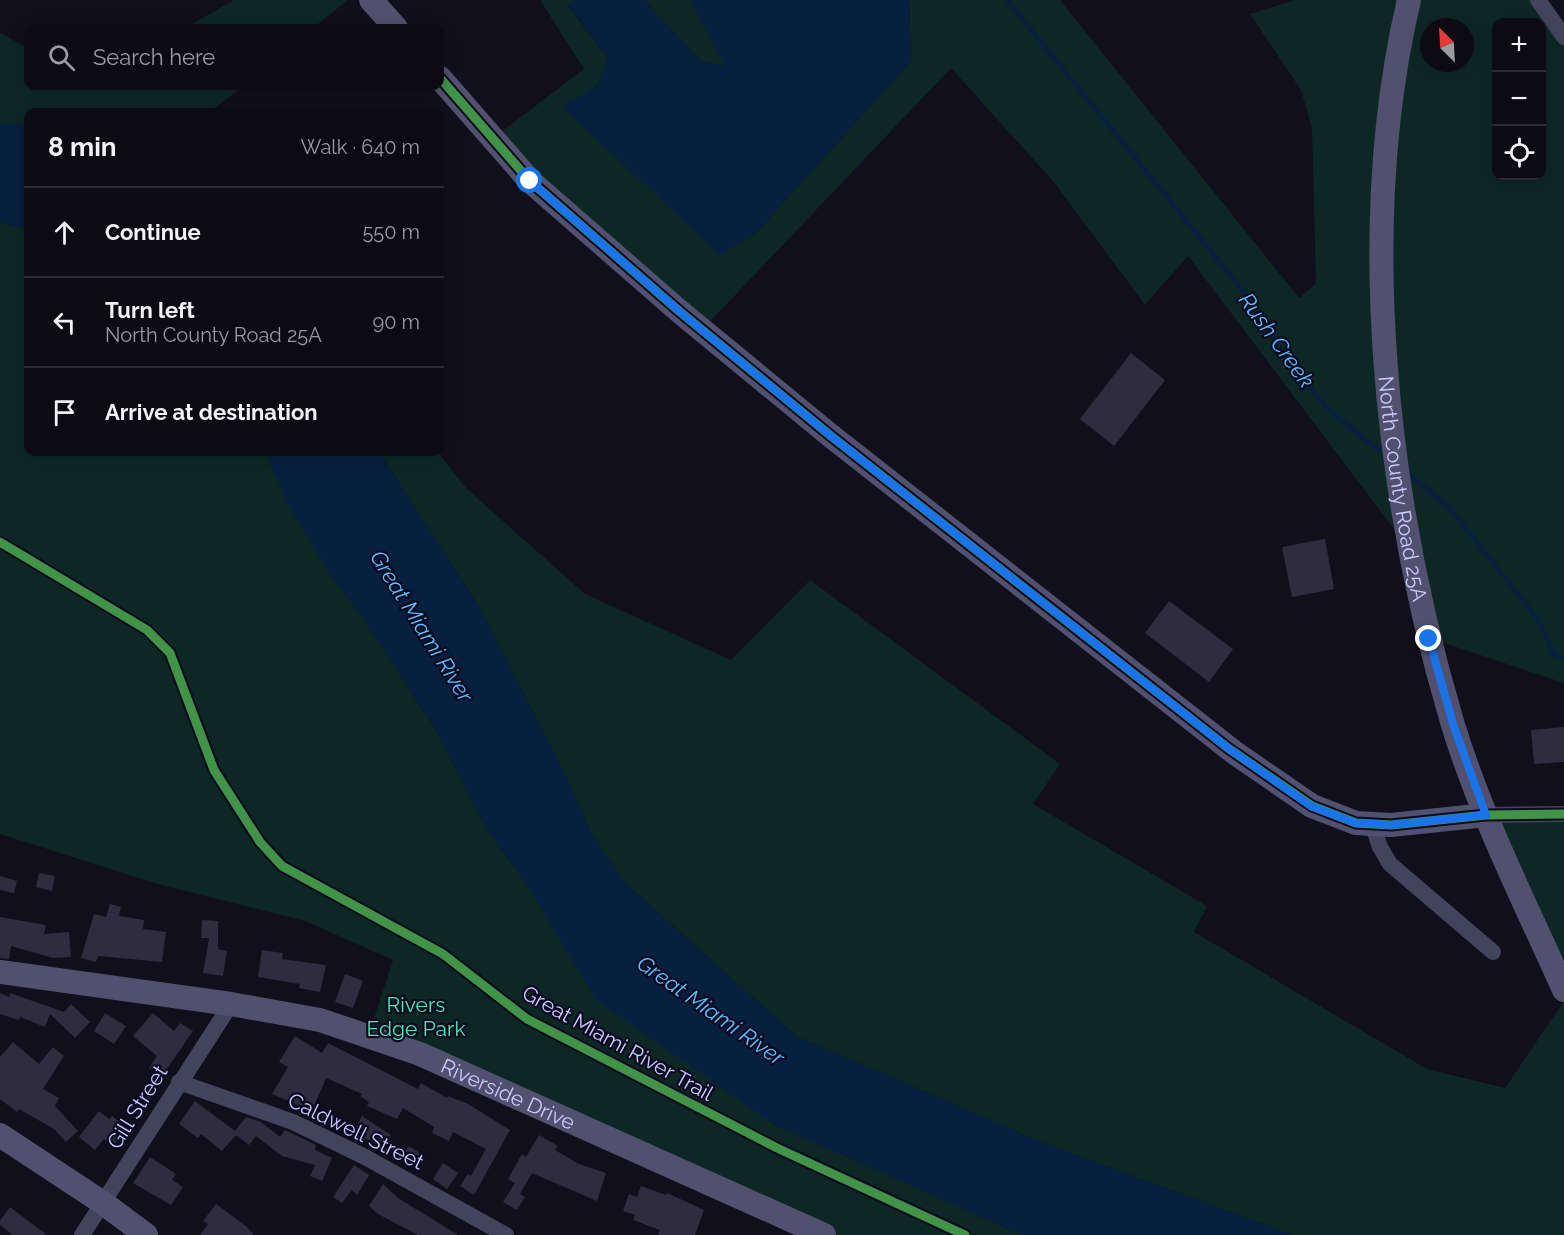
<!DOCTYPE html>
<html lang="en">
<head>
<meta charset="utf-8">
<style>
	:root { --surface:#0c0b14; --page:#1a1922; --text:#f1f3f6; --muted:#9a9ba0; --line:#2c2b34 }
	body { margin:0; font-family:Raleway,sans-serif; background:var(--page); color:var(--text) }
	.controls { position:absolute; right:18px; top:18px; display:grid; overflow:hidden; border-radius:12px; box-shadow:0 3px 15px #0003 }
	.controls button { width:54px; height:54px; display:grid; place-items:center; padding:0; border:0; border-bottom:2px solid var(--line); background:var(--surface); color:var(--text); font:30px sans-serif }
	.compass { position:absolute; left:1420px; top:18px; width:54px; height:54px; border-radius:50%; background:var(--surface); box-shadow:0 3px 15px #0003; rotate:336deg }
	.stop { position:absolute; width:18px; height:18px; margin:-14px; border:4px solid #1a73e8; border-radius:50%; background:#fff }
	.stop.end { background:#1a73e8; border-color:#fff; box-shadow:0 2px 6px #0008 }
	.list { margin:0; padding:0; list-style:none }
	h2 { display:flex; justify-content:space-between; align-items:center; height:78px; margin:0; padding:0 24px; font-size:26px }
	h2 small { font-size:20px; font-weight:400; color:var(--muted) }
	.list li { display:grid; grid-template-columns:39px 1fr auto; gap:18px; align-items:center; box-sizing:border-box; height:90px; padding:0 24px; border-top:2px solid var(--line) }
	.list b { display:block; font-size:22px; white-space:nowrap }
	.list p { margin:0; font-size:20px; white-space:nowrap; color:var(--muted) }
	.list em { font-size:20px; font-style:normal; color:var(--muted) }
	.icon { flex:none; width:33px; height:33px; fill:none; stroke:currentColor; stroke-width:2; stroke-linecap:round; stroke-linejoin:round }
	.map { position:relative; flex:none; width:1564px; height:1235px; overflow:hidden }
	.search { position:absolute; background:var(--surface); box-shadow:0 3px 15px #0003; left:24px; top:24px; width:420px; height:66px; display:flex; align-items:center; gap:15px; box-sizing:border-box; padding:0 21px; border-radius:12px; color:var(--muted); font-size:22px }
	.panel { position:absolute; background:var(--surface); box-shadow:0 3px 15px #0003; left:24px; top:108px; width:420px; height:348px; border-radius:12px }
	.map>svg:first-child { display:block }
	.green { fill:#0d2725; fill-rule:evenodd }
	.water { fill:#07203f }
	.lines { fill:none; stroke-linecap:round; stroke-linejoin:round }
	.stream { stroke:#07203f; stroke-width:4.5 }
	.building { fill:#2e2c3e }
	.street { stroke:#42445d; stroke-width:16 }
	.secondary { stroke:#51516f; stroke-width:24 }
	.cycleway-casing { stroke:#0c0a20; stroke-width:13 }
	.cycleway { stroke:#419447; stroke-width:9 }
	.route { stroke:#1a73e8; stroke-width:8 }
	.labels { text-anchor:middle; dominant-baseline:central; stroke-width:4.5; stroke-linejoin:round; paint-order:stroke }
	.street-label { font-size:21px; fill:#cbcaff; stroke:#0c0a20 }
	.park-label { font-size:21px; fill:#4aebb4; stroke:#0c0a20 }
	.water-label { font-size:22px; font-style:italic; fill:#58c0ff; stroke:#0c0a20 }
</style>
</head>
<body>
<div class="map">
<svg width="1564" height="1235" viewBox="0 0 1564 1235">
	<rect width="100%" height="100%" fill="#100f1b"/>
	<g class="green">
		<polygon points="234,0 348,0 313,28 185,28"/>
		<path d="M540 0H579L568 5 608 59 598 85 563 107 720 254 756 233 911 61 909 0H1060L1299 298 1316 283 1312 128 1301 90 1250 14 1295 0H1538L1564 37V683L1429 638 1412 553 1188 256 1145 305 1053 181 951 68 702 330 493 138 584 69ZM1496 22H1542V176H1496ZM1429 27H1465V63H1429Z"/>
		<polygon points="644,0 690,0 726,66 701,61"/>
		<polygon points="0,33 28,48 28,86 243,86 210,112 28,112 28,128 18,124 0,124"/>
		<polygon points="0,222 28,229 28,452 268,452 271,466 334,580 361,615 437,732 486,828 524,880 772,1123 1022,1235 824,1235 368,1037 393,960 305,921 158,884 0,834"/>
		<polygon points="379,452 438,452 466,488 585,594 731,660 810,580 1060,764 1033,804 1207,906 1194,932 1427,1069 1505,1088 1564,1001 1564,1235 1292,1235 1041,1142 796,1036 623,881 592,834 562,768 478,605"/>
		<polygon points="1564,814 1564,956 1555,969 1486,815"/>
	</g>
	<g class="water">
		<polygon points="579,0 644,0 701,61 725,66 690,0 909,0 911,61 756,233 720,255 562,107 598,85 608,59 568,4"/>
		<polygon points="0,124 18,124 28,128 28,229 0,222"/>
		<polygon points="268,452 379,452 478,605 562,768 592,834 623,881 796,1036 1041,1142 1292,1235 1022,1235 772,1123 596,1000 524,880 486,828 437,732 361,615 334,580 287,504 271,466"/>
	</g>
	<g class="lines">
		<g class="stream">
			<polyline points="1007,0 1236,282 1284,354 1327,408 1388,458"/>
			<polyline points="1406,472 1449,507 1537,618 1555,655 1564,659"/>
		</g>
	</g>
	<g class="building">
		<polygon points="1131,353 1165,380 1114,446 1080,419"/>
		<polygon points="1325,539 1334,589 1292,597 1282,547"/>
		<polygon points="1169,601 1233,649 1209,682 1145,633"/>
		<polygon points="1564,727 1564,762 1534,764 1531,730"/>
		<polygon points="39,873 55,876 52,891 36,887"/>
		<polygon points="0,876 17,881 14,893 0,890"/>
		<polygon points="110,904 121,907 119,916 144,920 143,929 166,932 162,962 98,956 96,962 81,958 94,914 106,917"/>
		<polygon points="0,917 46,925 44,934 69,932 71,957 53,958 11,946 9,959 0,958"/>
		<polygon points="202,920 218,921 218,949 227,951 223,976 203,973 209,938 201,938"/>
		<polygon points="262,950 283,953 282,959 326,965 320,992 299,988 300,984 258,977"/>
		<polygon points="345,974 363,981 353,1008 335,1002"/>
		<polygon points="0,993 9,997 10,993 64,1012 71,1004 90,1022 75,1038 50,1014 45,1027 20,1017 19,1020 0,1014"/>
		<polygon points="105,1013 126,1026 114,1044 94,1031"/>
		<polygon points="153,1013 174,1031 180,1023 193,1031 162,1076 149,1068 157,1056 133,1036"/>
		<polygon points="295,1036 322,1053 328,1043 418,1089 421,1083 447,1098 448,1096 468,1104 510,1130 474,1195 460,1186 468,1174 471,1176 486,1149 453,1132 449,1141 432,1133 434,1127 403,1108 397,1119 367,1106 369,1102 360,1096 362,1094 326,1078 312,1111 272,1094 288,1067 279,1062"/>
		<polygon points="13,1042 39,1064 53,1047 64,1056 43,1089 59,1098 55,1106 78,1131 66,1142 54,1129 19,1109 17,1112 0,1099 0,1057"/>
		<polygon points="195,1101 235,1131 246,1117 261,1122 280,1137 285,1130 316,1145 315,1150 332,1158 322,1181 310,1176 315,1165 282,1156 256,1136 249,1145 236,1135 222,1151 201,1134 198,1138 179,1124"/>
		<polygon points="99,1111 109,1119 112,1116 127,1128 113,1146 104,1139 95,1150 79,1137"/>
		<polygon points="362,1116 391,1135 384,1147 353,1133"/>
		<polygon points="539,1135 558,1146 555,1150 579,1164 606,1173 597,1201 532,1173 520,1194 525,1197 517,1210 503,1202 515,1183 508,1179 522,1154 526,1157"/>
		<polygon points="409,1146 421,1154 412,1167 400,1159"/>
		<polygon points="150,1157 176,1174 172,1180 183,1187 171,1205 133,1183"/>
		<polygon points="443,1163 458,1173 447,1189 433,1179"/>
		<polygon points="354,1165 369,1175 357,1195 352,1190 342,1203 333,1197"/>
		<polygon points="383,1184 398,1198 458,1235 418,1235 378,1214 369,1206"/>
		<polygon points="641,1186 666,1195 667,1193 704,1210 695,1235 658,1235 660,1230 633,1220 635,1215 623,1211 629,1194 637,1197"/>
		<polygon points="216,1204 247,1227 254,1235 200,1235 208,1224 203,1221"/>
		<polygon points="10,1207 47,1235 13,1235 0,1225 0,1221"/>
	</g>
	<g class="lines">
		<g class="street">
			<polyline points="1538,0 1564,37"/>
			<polyline points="1486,815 1564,814"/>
			<polyline points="1372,824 1380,847 1390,864 1493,952"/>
			<polyline points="179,1082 293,1122 365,1157 506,1235"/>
			<polyline points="82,1235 231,1004"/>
		</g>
		<g class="secondary">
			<polyline points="371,0 396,28"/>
			<path id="s1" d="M1409 0C1355 229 1386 501 1453 725 1481 816 1525 903 1564 990"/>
			<polyline points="440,78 530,181 679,311 831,436 1235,753 1312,806 1356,823 1391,825 1486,815"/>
			<path id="s2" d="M0 972 231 1004 320 1020 420 1054 824 1235"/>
			<polyline points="0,1135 103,1203 146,1235"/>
		</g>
		<g class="cycleway-casing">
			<g id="cycleway">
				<polyline points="440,78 530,181 679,311 831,436 1228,748 1312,806 1356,823 1391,825 1486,815 1564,814"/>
				<polyline points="0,542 147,630 170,653 214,770 260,842 282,866 443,954 527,1019 777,1148 965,1235"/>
			</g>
		</g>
		<use href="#cycleway" class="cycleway"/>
	</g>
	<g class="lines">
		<polyline class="route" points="530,181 679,311 831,436 1228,748 1311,806 1356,823 1391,825 1486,815 1454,727 1429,639"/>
	</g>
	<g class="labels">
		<g class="street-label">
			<text stroke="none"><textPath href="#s1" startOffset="492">North County Road 25A</textPath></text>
			<text transform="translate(618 1043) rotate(29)">Great Miami River Trail</text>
			<text stroke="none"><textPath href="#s2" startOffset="526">Riverside Drive</textPath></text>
			<text transform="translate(137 1107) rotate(-58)">Gill Street</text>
			<text transform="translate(356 1131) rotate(26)">Caldwell Street</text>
		</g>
		<g class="park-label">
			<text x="416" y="1004">Rivers<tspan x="416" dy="24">Edge Park</tspan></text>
		</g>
		<g class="water-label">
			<text transform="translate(1277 340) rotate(54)">Rush Creek</text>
			<text transform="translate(422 626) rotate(58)">Great Miami River</text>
			<text transform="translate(711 1010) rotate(35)">Great Miami River</text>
		</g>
	</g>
</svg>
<div class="controls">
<button>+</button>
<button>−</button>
<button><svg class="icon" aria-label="locate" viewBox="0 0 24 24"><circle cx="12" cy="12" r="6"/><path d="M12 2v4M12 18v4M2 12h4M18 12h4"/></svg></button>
</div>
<svg class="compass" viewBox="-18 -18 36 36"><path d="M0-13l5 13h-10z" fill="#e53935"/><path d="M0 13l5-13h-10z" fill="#9a9ba0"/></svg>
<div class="stop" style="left:530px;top:181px"></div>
<div class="stop end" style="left:1429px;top:639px"></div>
<div class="search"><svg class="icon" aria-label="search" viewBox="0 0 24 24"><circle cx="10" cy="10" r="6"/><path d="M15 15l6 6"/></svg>Search here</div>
<section class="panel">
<h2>8 min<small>Walk · 640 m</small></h2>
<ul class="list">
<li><svg class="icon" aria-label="ahead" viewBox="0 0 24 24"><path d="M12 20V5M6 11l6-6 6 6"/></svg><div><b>Continue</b></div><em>550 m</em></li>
<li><svg class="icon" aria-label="left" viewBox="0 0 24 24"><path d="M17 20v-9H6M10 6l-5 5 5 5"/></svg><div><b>Turn left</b><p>North County Road 25A</p></div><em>90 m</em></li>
<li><svg class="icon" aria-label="arrive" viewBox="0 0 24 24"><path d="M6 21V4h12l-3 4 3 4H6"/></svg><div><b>Arrive at destination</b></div></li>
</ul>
</section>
</div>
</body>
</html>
